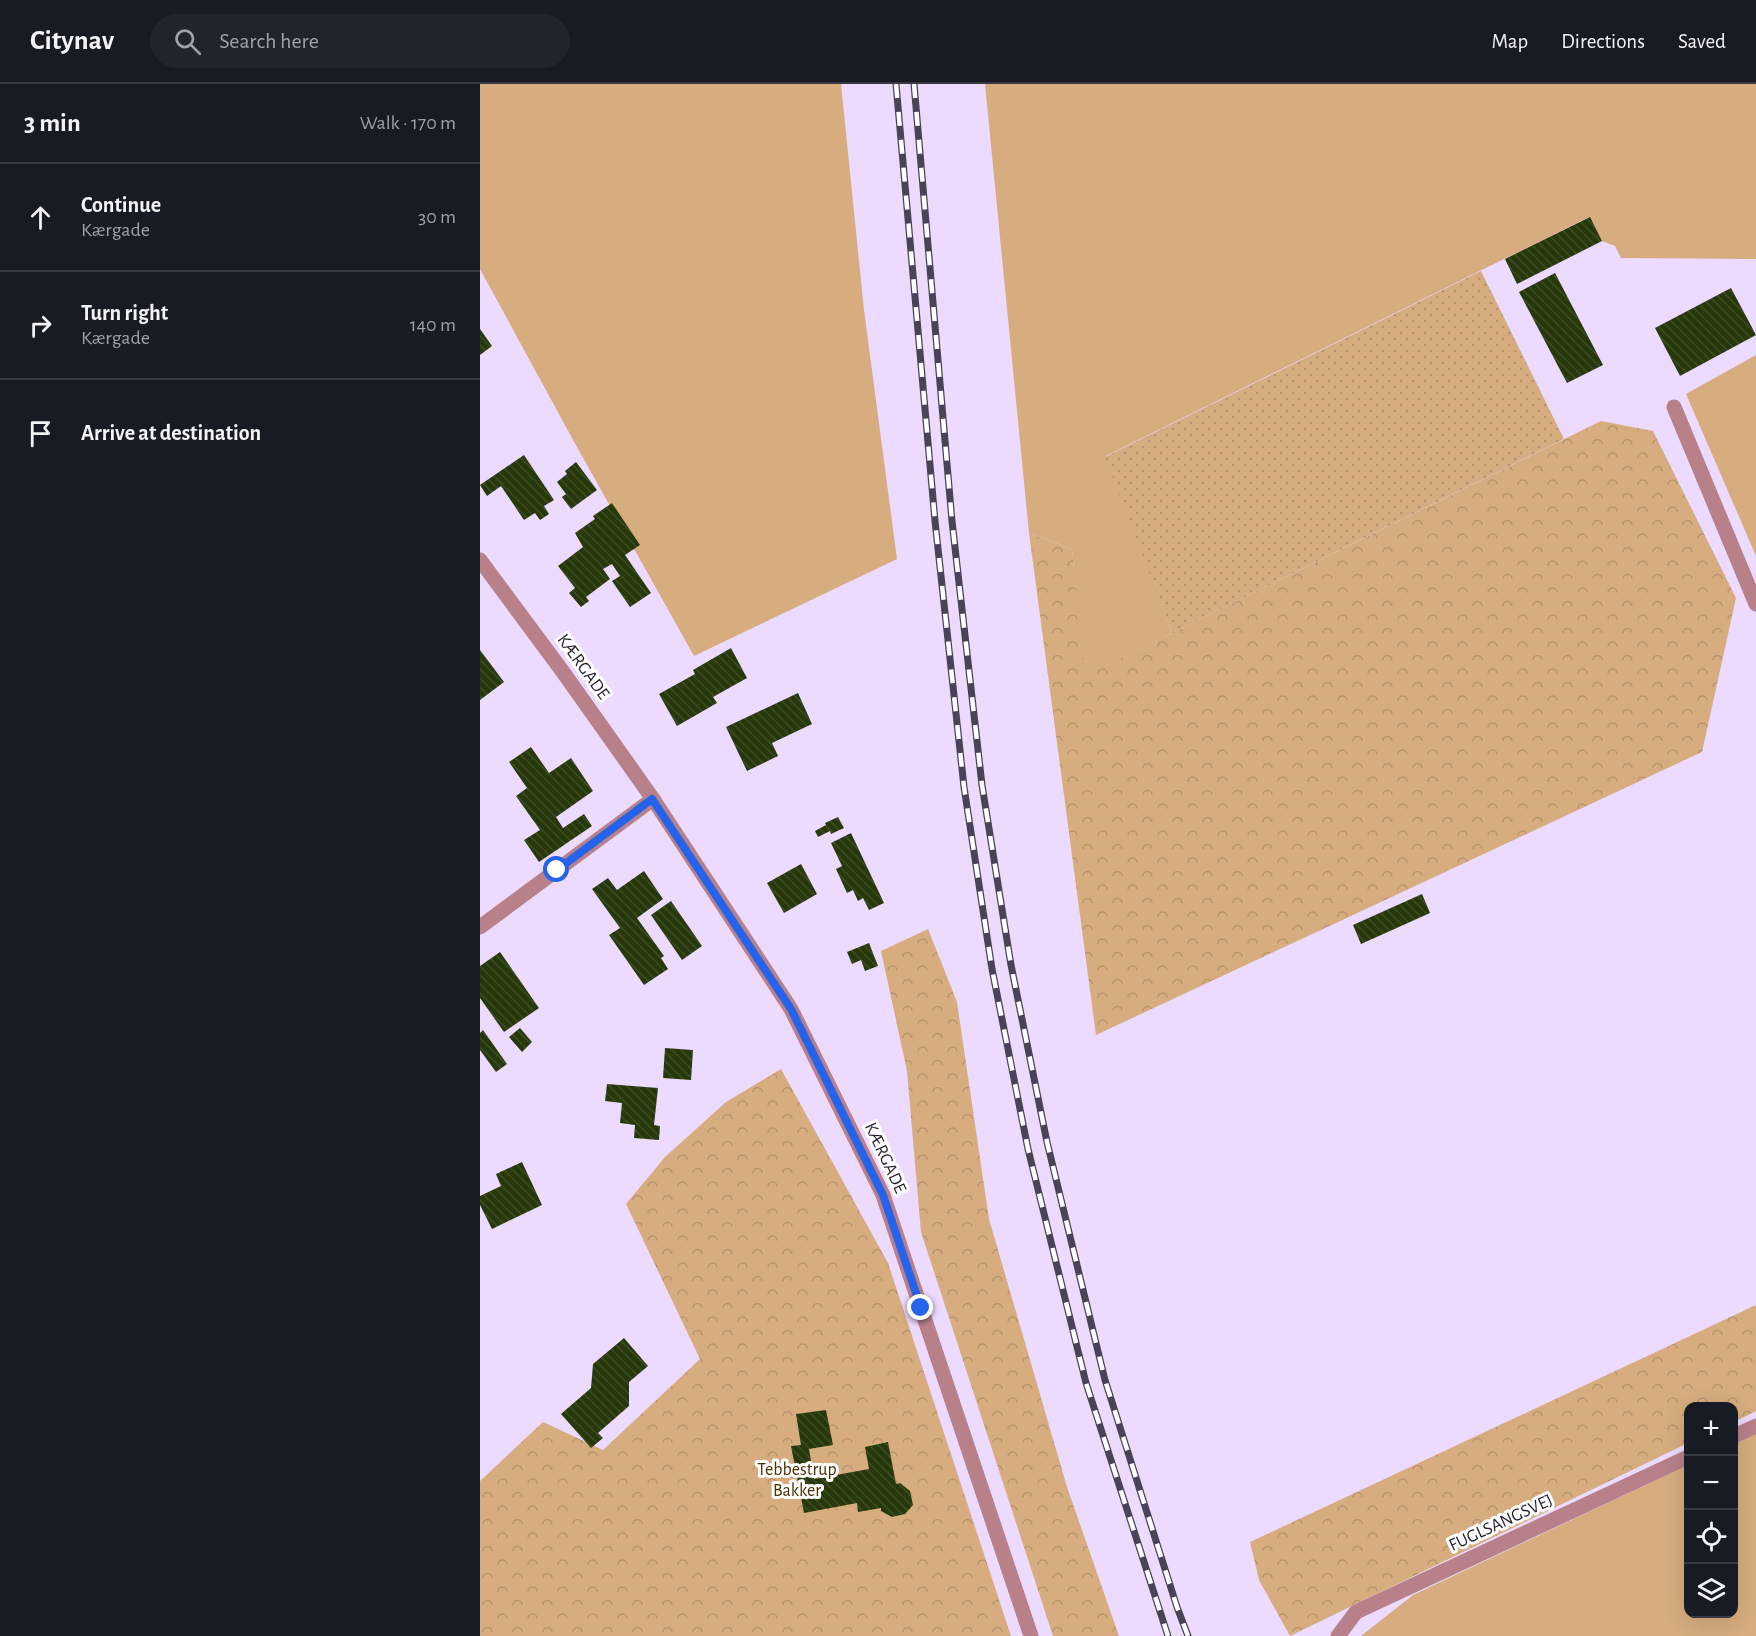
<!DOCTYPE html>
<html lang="en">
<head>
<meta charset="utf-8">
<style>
	:root { --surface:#171b24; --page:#20242c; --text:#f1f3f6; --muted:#9ea1a6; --line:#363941 }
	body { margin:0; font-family:"Alegreya Sans",sans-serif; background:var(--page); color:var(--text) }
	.controls { position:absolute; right:18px; bottom:18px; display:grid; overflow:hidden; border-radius:12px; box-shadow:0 6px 24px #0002 }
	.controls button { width:54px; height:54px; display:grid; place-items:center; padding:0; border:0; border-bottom:2px solid var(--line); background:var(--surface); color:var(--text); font:30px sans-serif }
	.stop { position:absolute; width:18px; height:18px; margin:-14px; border:4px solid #2563eb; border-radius:50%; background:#fff }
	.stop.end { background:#2563eb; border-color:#fff; box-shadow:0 2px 6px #0008 }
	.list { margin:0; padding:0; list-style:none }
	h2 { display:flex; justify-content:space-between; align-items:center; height:78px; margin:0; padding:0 24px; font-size:26px }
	h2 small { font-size:20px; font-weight:400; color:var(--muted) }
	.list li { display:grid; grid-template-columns:39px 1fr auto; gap:18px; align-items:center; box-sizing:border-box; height:108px; padding:0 24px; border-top:2px solid var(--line) }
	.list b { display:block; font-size:22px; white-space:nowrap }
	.list p { margin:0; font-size:20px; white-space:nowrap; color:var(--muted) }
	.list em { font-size:20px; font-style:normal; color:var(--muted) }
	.icon { flex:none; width:33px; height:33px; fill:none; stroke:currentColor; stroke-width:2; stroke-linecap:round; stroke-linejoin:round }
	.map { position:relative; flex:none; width:1276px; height:1552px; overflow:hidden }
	header { display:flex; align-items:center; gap:36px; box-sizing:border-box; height:84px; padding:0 30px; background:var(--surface); border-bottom:2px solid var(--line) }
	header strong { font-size:28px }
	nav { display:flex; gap:33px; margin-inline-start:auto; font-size:21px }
	.search { width:420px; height:54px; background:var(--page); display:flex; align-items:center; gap:15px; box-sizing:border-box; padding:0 21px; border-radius:33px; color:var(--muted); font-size:22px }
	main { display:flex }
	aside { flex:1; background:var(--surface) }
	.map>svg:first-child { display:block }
	.grass { fill:#d7ad7f }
	.forest { fill:url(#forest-crowns) }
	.park { fill:url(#park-dots) }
	.building { fill:url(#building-back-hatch) }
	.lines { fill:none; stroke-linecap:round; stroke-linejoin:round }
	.street { stroke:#b8818a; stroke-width:15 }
	.rail-casing { stroke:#4b4253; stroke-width:7 }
	.rail { stroke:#fff; stroke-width:4.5; stroke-dasharray:14; stroke-linecap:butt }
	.route { stroke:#2563eb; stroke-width:8 }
	.labels { text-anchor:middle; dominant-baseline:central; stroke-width:6; stroke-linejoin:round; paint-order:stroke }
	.street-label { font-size:18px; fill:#231c29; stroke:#fff }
	.park-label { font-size:18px; fill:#4e2e00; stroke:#fff }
</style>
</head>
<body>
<header>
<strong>Citynav</strong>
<div class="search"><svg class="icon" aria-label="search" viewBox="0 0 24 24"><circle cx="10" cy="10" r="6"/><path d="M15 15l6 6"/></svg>Search here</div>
<nav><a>Map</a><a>Directions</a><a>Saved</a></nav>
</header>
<main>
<aside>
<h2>3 min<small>Walk · 170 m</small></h2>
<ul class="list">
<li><svg class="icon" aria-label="ahead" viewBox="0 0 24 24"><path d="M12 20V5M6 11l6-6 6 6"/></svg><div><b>Continue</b><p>Kærgade</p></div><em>30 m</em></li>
<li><svg class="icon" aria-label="right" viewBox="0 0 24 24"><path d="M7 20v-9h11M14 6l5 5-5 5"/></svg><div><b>Turn right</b><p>Kærgade</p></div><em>140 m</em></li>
<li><svg class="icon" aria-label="arrive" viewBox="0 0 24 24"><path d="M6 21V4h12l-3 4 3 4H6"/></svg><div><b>Arrive at destination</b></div></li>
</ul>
</aside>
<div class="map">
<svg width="1276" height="1552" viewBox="0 0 1276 1552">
	<defs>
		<pattern id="forest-crowns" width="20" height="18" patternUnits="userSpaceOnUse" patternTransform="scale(1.5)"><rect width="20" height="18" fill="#d7ad7f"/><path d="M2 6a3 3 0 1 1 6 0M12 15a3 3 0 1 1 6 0" fill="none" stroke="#b8946e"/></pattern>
		<pattern id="park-dots" width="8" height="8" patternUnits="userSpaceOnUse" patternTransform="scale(1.5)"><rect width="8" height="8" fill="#d7ad7f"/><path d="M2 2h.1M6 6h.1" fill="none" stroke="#b8946e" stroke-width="1.8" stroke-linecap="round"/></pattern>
		<pattern id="building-back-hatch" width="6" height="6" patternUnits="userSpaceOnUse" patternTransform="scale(1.5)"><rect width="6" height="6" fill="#27390b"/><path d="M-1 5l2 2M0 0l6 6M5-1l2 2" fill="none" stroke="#3e4c26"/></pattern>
	</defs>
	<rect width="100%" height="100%" fill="#eddaff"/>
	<g class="grass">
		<polygon points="0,0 361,0 384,226 417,475 214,572 92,354 0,185"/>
		<polygon points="505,0 1276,0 1276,175 1141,174 1135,162 1122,157 1109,133 626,372 692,549 604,593 592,465 549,449"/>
		<polygon points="1276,271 1276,472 1206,310"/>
		<polygon points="1276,1350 1276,1552 881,1552 933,1511 1208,1381 1208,1530 1254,1530 1254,1360"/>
	</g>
	<g class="forest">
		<polygon points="1121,337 1173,347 1256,514 1222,668 616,951 549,449 592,465 605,592"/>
		<polygon points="448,845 477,918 509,1135 587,1403 639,1552 573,1552 441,1148 427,987 401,867"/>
		<polygon points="301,985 408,1179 531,1552 0,1552 0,1397 63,1338 123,1366 220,1275 146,1120 185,1073 246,1018"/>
		<polygon points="1276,1221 1276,1327 1254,1338 1254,1322 1208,1322 1208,1359 810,1552 779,1496 770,1458"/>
	</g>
	<polygon class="park" points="1001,187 1084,355 692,549 625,373"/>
	<g class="building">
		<polygon points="1110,133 1122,157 1037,200 1025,175"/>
		<polygon points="1075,189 1123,281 1087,299 1039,208"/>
		<polygon points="1251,204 1276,251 1200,292 1175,244"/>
		<polygon points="0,245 12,262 0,271"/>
		<polygon points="44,371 74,416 64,422 69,430 60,436 55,429 44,436 21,402 7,412 0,401"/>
		<polygon points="96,378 117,406 91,425 82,413 86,410 77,398 87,390 85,387"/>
		<polygon points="132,419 160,461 145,471 171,509 150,523 132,497 140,492 132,480 123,485 130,495 106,513 109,517 101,523 89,509 95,504 78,482 103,463 95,449 115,435 113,432"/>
		<polygon points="251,564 267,594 233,613 237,619 197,642 179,610 215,590 213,586"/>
		<polygon points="0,566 24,598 0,616"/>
		<polygon points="318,609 332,640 292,659 298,672 267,687 246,643"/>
		<polygon points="51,663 69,689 91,674 113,707 76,733 83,744 104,730 112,742 59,778 44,756 60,746 36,712 47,704 29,678"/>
		<polygon points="358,733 364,744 351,750 350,747 338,753 335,747 346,741 345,739"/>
		<polygon points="371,749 404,819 389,826 383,814 378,817 373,806 367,809 356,785 362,782 351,759"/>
		<polygon points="321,780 337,810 304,829 287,799"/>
		<polygon points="164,787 183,815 157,834 184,872 181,874 188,885 164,901 129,851 140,844 112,805 128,794 137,806"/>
		<polygon points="942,810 950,829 881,860 873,841"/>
		<polygon points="191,817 222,862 202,876 171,831"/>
		<polygon points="389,859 398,882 385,887 381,876 372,880 367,868"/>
		<polygon points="20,868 59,924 24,948 0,914 0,882"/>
		<polygon points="40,944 52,958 42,968 29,953"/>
		<polygon points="3,946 27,980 16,988 0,966 0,949"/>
		<polygon points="185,964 213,966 211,996 183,994"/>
		<polygon points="127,1000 178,1004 174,1041 180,1042 179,1056 154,1054 155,1041 140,1039 142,1019 125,1017"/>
		<polygon points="42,1078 62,1121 12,1145 0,1121 0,1112 21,1102 16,1090"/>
		<polygon points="144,1254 168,1282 149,1298 149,1322 118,1349 123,1354 111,1364 81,1330 111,1304 113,1280"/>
		<polygon points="346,1326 353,1361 329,1365 334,1395 389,1385 385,1363 408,1358 416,1400 420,1399 430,1407 433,1421 425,1430 412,1433 401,1427 401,1424 378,1428 377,1419 324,1429 311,1362 321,1361 316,1330"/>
	</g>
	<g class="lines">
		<g class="street">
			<polyline points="1194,323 1276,520"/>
			<polyline points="0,476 83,588 173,715 311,925 403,1111 551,1552"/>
			<polyline points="0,843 173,715"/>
			<polyline points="1254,1352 1276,1342"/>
			<polyline points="858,1552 876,1528 1208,1373"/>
		</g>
		<g class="rail-casing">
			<g id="rail">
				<polyline points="416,0 455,437 484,703 512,885 548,1065 606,1299 688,1552"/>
				<polyline points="434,0 472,437 502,701 531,881 567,1058 625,1296 697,1523 708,1552"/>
			</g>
		</g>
		<use href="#rail" class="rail"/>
	</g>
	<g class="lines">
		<polyline class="route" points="77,786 172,715 311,925 403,1111 441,1224"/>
	</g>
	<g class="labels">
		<g class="street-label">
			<text transform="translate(103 583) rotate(54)">KÆRGADE</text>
			<text transform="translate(405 1074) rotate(65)">KÆRGADE</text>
			<text transform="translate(1021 1439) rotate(-25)">FUGLSANGSVEJ</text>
		</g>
		<g class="park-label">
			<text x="317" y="1386">Tebbestrup<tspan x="317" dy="21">Bakker</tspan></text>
		</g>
	</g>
</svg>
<div class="controls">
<button>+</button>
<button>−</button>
<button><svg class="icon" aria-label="locate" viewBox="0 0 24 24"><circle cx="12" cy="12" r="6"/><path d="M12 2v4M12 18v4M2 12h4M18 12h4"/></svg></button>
<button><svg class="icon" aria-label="layers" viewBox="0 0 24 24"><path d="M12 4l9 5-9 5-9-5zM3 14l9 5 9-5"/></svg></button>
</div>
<div class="stop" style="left:77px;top:786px"></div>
<div class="stop end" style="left:441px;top:1224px"></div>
</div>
</main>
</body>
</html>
